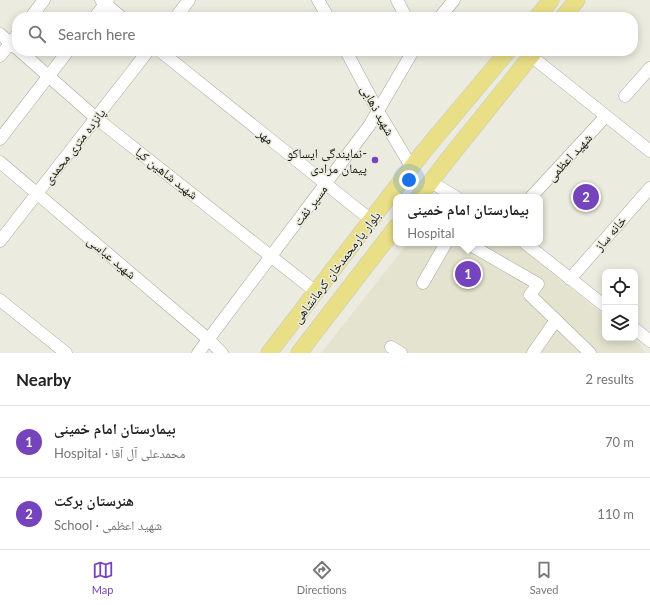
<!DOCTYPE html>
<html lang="en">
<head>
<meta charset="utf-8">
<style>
	:root { --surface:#fff; --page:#f6f6f6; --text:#222; --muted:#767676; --line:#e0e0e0; --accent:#7543bb }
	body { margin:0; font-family:Lato,"Noto Naskh Arabic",sans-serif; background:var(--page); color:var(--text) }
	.controls { position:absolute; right:12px; bottom:12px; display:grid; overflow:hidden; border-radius:8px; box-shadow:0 2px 10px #0003 }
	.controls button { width:36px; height:36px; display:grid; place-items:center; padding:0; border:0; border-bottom:1px solid var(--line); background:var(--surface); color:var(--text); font:20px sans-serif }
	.you { position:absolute; left:409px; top:180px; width:14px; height:14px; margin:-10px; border:3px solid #fff; border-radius:50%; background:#1a73e8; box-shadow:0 0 0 6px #1a73e833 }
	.badge { display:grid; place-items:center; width:26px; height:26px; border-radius:50%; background:var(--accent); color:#fff; font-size:13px; font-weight:700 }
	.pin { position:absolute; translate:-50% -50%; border:2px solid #fff; box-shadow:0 1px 4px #0006 }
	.popup { position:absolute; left:393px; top:194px; width:150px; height:52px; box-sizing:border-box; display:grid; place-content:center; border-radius:8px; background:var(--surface); filter:drop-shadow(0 1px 3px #0005); font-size:13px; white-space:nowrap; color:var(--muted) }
	.popup b { font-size:15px; color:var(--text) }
	.popup::after { content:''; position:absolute; left:50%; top:100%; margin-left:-8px; border:8px solid transparent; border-top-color:var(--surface) }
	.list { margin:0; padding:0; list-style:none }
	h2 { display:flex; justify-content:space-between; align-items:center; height:52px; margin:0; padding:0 16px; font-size:17px }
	h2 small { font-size:13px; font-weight:400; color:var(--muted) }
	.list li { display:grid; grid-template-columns:26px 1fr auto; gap:12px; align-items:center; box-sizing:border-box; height:72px; padding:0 16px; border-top:1px solid var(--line) }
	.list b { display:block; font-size:15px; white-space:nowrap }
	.list p { margin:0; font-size:13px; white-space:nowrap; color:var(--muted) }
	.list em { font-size:13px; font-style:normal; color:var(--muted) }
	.icon { flex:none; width:22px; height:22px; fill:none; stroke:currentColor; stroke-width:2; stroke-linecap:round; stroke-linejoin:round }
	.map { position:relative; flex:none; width:650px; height:353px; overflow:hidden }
	.search { position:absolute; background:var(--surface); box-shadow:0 2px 10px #0003; left:12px; right:12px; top:12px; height:44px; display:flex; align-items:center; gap:10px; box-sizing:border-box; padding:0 14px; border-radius:16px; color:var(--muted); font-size:15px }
	.sheet { height:196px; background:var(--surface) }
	nav { display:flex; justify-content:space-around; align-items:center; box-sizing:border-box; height:56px; border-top:1px solid var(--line); background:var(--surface); font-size:11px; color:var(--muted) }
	nav a { display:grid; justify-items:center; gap:2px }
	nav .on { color:var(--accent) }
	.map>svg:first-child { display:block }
	.built { fill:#e4e3cf }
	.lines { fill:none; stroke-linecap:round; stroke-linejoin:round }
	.minor-casing { stroke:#a7a69a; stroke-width:13 }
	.major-casing { stroke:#c9c9c7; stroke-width:17 }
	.minor { stroke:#fff; stroke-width:12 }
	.major { stroke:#e8df86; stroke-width:16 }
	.poi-dot { fill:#7543bb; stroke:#ecebdf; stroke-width:1.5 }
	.labels { text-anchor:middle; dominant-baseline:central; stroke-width:3; stroke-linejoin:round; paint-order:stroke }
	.street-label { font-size:13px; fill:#1c1c17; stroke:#ecebdf }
	.poi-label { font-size:13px; fill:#1c1c17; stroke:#ecebdf; text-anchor:end }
</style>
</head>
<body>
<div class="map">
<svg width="650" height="353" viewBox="0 0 650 353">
	<rect width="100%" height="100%" fill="#ecebdf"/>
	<polygon class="built" points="408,243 515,243 605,316 605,338 631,338 641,345 645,353 321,353"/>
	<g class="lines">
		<g class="minor-casing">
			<g id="minor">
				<polyline points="101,0 121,17"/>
				<polyline points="318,0 328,17"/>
				<polyline points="397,0 406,17"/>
				<polyline points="31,17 44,0"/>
				<polyline points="95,17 108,0"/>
				<polyline points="176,17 189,0"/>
				<polyline points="440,17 454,0"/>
				<polyline points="0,34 16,48"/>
				<polyline points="20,51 96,118 316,292"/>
				<polyline points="160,51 371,220"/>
				<polyline points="346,51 378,111 412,168"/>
				<polyline points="0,56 17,35"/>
				<polyline points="531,56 650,151"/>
				<polyline points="625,96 650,68"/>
				<polyline points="0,139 68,51"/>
				<polyline points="0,162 208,339 222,353"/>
				<polyline points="431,182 456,197"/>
				<polyline points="531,197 606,116"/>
				<polyline points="0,241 148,51"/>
				<polyline points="467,243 538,284 530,295 590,353"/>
				<polyline points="525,243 605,306"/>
				<polyline points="570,279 650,188"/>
				<polyline points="423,283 446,243"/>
				<polyline points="0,300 66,353"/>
				<polyline points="635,329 650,341"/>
				<polyline points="391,347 401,353"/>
				<polyline points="198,353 369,126 413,51"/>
				<polyline points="533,353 556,320"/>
			</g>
		</g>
		<g class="major-casing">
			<g id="major">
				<polyline points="537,17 551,0"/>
				<polyline points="563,17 577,0"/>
				<polyline points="419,197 449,158 535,51"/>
				<polyline points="269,353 424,151 508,51"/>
				<polyline points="299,353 396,227"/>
			</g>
		</g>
		<use href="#minor" class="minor"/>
		<use href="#major" class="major"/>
	</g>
	<circle class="poi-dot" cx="375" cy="160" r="4"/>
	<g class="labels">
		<g class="street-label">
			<text transform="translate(378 110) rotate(61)">شهید ذهابی</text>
			<text transform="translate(266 136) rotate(39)">مهر</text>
			<text transform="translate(74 146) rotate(-52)">پانزده متری محمدی</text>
			<text transform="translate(569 157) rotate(-47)">شهید اعظمی</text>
			<text transform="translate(167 173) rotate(38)">شهید شاهین کیا</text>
			<text transform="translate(310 205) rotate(-53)">مسیر نفت</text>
			<text transform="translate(610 233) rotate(-49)">خانه ساز</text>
			<text transform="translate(112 257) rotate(40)">شهید عباسی</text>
			<text transform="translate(336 267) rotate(-53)">بلوار یارمحمدخان کرمانشاهی</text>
		</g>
		<g class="poi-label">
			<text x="367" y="153">نمایندگی ایساکو-<tspan x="367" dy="15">پیمان مرادی</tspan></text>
		</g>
	</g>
</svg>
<div class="controls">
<button><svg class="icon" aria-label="locate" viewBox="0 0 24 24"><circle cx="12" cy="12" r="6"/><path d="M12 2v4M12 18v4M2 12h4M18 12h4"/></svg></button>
<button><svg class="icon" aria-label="layers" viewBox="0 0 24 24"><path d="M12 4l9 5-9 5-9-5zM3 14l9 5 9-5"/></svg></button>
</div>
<div class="you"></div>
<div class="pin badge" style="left:468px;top:274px">1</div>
<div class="popup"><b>بیمارستان امام خمینی</b>Hospital</div>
<div class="pin badge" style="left:586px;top:197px">2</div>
<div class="search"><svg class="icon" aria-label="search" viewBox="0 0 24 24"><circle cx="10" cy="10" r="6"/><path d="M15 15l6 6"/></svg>Search here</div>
</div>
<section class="sheet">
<h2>Nearby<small>2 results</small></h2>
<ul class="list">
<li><span class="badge">1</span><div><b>بیمارستان امام خمینی</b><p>Hospital · محمدعلی آل آقا</p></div><em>70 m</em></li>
<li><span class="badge">2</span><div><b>هنرستان برکت</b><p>School · شهید اعظمی</p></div><em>110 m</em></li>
</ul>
</section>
<nav>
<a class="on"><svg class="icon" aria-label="map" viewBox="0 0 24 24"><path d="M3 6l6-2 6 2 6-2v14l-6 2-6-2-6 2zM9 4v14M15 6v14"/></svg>Map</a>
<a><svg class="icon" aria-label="directions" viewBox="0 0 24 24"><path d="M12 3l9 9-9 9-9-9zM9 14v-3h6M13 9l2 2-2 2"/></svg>Directions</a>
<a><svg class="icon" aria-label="saved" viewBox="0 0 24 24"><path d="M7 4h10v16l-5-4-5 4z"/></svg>Saved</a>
</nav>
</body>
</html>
